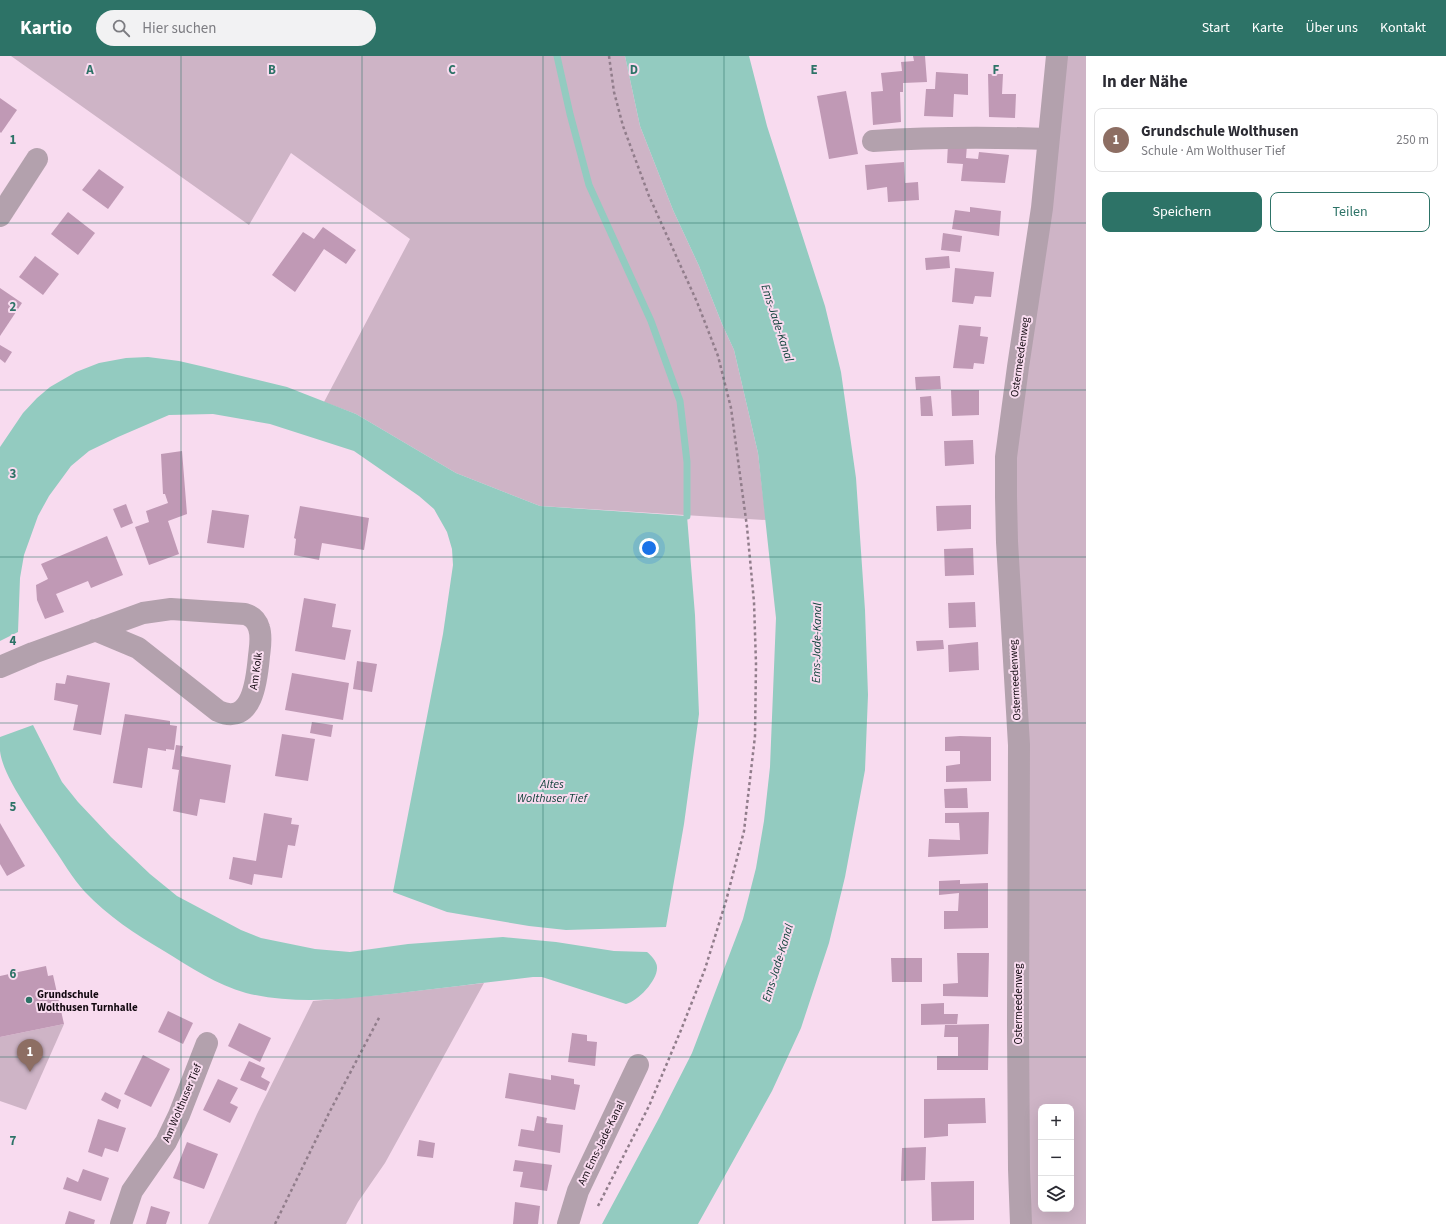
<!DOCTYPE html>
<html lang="de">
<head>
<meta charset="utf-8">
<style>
	:root { --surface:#fff; --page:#f2f2f3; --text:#2b2b33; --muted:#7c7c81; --line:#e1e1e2; --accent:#2d7367 }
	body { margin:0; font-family:"Source Sans 3",sans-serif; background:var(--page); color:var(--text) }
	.controls { position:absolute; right:12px; bottom:12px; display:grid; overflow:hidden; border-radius:8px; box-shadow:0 4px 16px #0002 }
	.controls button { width:36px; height:36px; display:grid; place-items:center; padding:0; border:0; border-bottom:1px solid var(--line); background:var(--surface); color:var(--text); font:20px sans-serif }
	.you { position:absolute; left:649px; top:492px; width:14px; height:14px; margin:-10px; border:3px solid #fff; border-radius:50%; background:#1a73e8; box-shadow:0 0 0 6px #1a73e833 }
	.badge { display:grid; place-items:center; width:26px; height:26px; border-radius:50%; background:var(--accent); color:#fff; font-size:13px; font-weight:700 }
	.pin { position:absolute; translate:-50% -33px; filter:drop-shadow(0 1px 2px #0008) }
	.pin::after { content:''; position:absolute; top:21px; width:14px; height:12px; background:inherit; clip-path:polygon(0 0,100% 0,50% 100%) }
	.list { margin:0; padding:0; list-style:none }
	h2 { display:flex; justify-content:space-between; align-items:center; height:52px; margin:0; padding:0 16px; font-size:17px }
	h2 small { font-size:13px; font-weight:400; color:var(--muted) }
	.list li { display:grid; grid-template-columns:26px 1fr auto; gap:12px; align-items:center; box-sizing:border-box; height:64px; margin:0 8px 8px; padding:0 8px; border:1px solid var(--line); border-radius:8px }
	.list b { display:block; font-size:15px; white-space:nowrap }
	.list p { margin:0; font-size:13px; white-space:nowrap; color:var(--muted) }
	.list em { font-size:13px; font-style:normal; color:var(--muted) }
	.actions { display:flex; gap:8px; padding:12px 16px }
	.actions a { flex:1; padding:9px 0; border:1px solid var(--accent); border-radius:8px; text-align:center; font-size:14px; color:var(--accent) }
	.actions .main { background:var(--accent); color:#fff }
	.icon { flex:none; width:22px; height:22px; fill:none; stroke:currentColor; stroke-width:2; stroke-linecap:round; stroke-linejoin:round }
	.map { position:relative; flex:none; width:1086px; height:1168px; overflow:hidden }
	header { display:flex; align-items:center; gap:24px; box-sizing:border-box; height:56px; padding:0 20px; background:var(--accent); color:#fff }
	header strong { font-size:19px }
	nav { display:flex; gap:22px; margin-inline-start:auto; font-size:14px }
	.search { width:280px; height:36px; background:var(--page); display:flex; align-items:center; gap:10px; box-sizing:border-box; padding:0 14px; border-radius:22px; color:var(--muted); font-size:15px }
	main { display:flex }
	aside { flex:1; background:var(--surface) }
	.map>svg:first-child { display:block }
	.green { fill:#ceb4c6; fill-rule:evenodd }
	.water { fill:#93cbc0 }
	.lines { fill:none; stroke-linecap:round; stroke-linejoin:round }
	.stream { stroke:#93cbc0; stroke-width:7 }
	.building { fill:#c099b5 }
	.path { stroke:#917d8b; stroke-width:2.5; stroke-dasharray:3 3; stroke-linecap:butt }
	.street { stroke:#b3a1ad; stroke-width:22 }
	.grid { fill:none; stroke:#2d7367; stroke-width:1; stroke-opacity:0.55 }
	.poi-dot { fill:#2d7367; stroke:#f8dbef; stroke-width:1.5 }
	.labels { text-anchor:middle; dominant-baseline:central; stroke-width:4; stroke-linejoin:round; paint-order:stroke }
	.street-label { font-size:11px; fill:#120910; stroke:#f8dbef }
	.poi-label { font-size:11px; font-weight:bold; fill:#120910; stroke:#f8dbef; text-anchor:start }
	.water-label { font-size:12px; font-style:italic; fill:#12443c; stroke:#f8dbef }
	.grid-label { font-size:13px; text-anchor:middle; font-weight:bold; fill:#2d7367; stroke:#f8dbef; stroke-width:4; stroke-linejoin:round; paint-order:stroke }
</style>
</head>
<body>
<header>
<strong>Kartio</strong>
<div class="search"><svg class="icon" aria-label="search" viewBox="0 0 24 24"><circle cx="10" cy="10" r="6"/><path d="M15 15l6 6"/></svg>Hier suchen</div>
<nav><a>Start</a><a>Karte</a><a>Über uns</a><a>Kontakt</a></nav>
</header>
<main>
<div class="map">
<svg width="1086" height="1168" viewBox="0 0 1086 1168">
	<rect width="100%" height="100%" fill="#f8dbef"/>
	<g class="green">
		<polygon points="11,0 625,0 640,70 673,154 699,210 722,268 734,294 758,397 766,464 540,450 456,417 356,358 324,346 410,183 291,97 249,169"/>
		<path d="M1057 0H1086V1168H1021L1007 486ZM1041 1051H1071V1153H1041Z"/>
		<polygon points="484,927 385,1107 358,1146 346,1168 208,1168 257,1058 313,945 390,938"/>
		<polygon points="64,968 26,1054 0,1045 0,981"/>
	</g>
	<g class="water">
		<polygon points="625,0 749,0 767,70 825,250 841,316 856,422 865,554 868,639 865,714 845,821 829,887 801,972 772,1035 698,1168 602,1168 659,1062 692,997 743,863 756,812 764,765 770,711 776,562 758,397 734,294 722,268 699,210 673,154 640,70"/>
		<polygon points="148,301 179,305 205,311 287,331 356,358 456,417 540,450 687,460 695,559 699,658 684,768 666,871 566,874 529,870 447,856 393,836 443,578 453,509 452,493 447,476 434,453 419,440 354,395 270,368 213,358 169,359 118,381 89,395 71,410 49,440 38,460 24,499 20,522 18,576 0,585 0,391 23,357 37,342 50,331 76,316 99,307 126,302"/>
		<path d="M33 669 62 726 78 746 111 781 150 818 177 840 241 874 261 882 315 893 350 896 408 888 503 881 556 886 614 895 647 896C651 899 657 906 657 911 658 924 638 945 626 948L542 921H533C491 926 449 931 408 936 355 942 299 950 246 937 217 929 190 911 164 895 135 878 108 860 85 836 72 822 63 805 52 790 37 766 3 722 0 695 0 690 0 686 0 681Z"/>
	</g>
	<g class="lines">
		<polyline class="stream" points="557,0 570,58 589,129 651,265 680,345 687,406 687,460"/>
	</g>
	<g class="building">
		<polygon points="913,0 925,0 927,26 903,27 903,36 900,36 901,66 873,69 871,36 883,35 881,17 902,15 901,6 914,5"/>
		<polygon points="936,16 968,18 968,39 954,38 953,61 924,60 926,33 935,33"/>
		<polygon points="988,18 1003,18 1002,38 1016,38 1015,62 989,61"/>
		<polygon points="846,35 858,98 829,103 817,40"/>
		<polygon points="0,42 17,54 1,77 0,76"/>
		<polygon points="948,88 967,89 966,102 978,103 979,96 1009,99 1005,127 961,125 963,108 947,107"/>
		<polygon points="904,106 905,127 918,126 919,144 888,146 887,131 867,134 865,109"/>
		<polygon points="99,113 124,131 108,153 82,134"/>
		<polygon points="970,151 1001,155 999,180 952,173 955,154 970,156"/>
		<polygon points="68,156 95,177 78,199 51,178"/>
		<polygon points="323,171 356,194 346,208 324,193 295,236 272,219 303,176 314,183"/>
		<polygon points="943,177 962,180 960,196 941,194"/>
		<polygon points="35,200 59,218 43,239 19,221"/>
		<polygon points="949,200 950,212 926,214 925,202"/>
		<polygon points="955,212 994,216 991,241 975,240 973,248 952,246"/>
		<polygon points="0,232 22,247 0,280"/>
		<polygon points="959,269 981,271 980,280 988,281 984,308 974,307 973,313 953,312"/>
		<polygon points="0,289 12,296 5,307 0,303"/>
		<polygon points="940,320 941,333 916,334 915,321"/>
		<polygon points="951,334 979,334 979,359 952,360"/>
		<polygon points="931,340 933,360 921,360 920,341"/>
		<polygon points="973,384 974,408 945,410 944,385"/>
		<polygon points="182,395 187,458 168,465 179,498 149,509 135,471 149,466 146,455 168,447 165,438 163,438 161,398"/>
		<polygon points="126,448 133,467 121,472 113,453"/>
		<polygon points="971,449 971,473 937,475 936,450"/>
		<polygon points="300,450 369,462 364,494 322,487 319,504 294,499 296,483 294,482"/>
		<polygon points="212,454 249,459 244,492 207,487"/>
		<polygon points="107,480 123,519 91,532 88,525 56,538 64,556 45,563 37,544 36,529 48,523 41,508"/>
		<polygon points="973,492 974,519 945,520 944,493"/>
		<polygon points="304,542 336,548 332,571 351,574 345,604 295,595"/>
		<polygon points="975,546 976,571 949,572 948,547"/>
		<polygon points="943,584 944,593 917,595 916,585"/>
		<polygon points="978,586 979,614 949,616 948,589"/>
		<polygon points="357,605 377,608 372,636 353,633"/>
		<polygon points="292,617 349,627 343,664 285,654"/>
		<polygon points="67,619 110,627 101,679 73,674 78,649 54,644 56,627 65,628"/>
		<polygon points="125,658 170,665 170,669 177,670 174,694 166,693 166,695 148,692 142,732 113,727"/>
		<polygon points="312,666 333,669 331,681 310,677"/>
		<polygon points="282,678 315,683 308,725 275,720"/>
		<polygon points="960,680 991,681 991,725 946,726 946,710 960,708 960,695 945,695 945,681"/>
		<polygon points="176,689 183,690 181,700 231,709 225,747 200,743 197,760 173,755 179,714 172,713"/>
		<polygon points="967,732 968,752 945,752 944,733"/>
		<polygon points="989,756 988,798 928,801 929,783 960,784 959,767 945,767 945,757"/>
		<polygon points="264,757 292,762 291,768 299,769 295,790 288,789 282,822 254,818 252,829 229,823 233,801 256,805"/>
		<polygon points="0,767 25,810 7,820 0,808"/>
		<polygon points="960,824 960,828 988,827 988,872 944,873 944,855 958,855 959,837 939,839 939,825"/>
		<polygon points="957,897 989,897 988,941 943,940 943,928 958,927"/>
		<polygon points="891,902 922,902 922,926 892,926"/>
		<polygon points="46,910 48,920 53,919 64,968 0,981 0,920"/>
		<polygon points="944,947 944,958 958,958 957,968 921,969 921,948"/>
		<polygon points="168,955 193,967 183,988 158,976"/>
		<polygon points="239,967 271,982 260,1006 228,990"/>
		<polygon points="989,968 988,1014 937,1014 937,1000 958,1000 958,981 944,981 945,969"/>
		<polygon points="572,977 587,979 587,985 597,986 595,1010 568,1006"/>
		<polygon points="143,999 170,1013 151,1051 124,1038"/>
		<polygon points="249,1005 265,1012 261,1021 270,1026 266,1035 240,1024"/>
		<polygon points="509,1017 551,1024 551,1019 574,1023 574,1028 580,1029 575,1054 505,1042"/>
		<polygon points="218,1023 238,1032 230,1047 238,1051 230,1067 203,1054"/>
		<polygon points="105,1036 121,1044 118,1053 101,1044"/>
		<polygon points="985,1042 986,1067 948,1068 948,1080 924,1082 924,1043"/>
		<polygon points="537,1060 547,1062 546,1067 563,1069 560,1097 518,1090 521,1073 534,1075"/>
		<polygon points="98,1063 126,1072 118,1096 105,1092 102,1101 88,1096"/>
		<polygon points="419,1084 435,1087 433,1102 417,1100"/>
		<polygon points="187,1086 218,1098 204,1133 173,1122"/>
		<polygon points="926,1091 925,1124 901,1125 902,1092"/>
		<polygon points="515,1104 552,1109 547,1135 520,1131 523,1116 513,1115"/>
		<polygon points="83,1113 109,1122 101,1145 63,1133 67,1121 78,1126"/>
		<polygon points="974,1125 974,1164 932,1165 931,1126"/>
		<polygon points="515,1146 540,1150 538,1168 513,1168"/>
		<polygon points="151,1150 170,1156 166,1168 146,1168"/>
		<polygon points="69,1155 95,1164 94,1168 65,1168"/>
	</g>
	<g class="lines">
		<g class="path">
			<polyline points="598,1150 649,1050 681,974 705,913 726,845 744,775 755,680 756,608 754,546 747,471 731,352 718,300 697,246 649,140 623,70 614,36 609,0"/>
			<polyline points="275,1168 329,1057 380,960"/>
		</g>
		<g class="street">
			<path d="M873 85C932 81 990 81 1048 83"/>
			<polyline points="0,160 37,103"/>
			<path d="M0 611 33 597 143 557 171 553 245 558C252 560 257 565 259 572 262 581 260 591 259 600 257 622 253 671 218 655L138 592 95 574"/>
			<polyline points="121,1168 132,1135 166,1086 179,1059 207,987"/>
			<polyline points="568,1168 578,1135 638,1009"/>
			<polyline points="1021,1168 1019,1113 1018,968 1019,689 1007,486 1006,441 1006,401 1018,311 1042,152 1057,0"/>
		</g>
	</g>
	<path class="grid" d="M181 0V1168M362 0V1168M543 0V1168M724 0V1168M905 0V1168M0 167H1086M0 334H1086M0 501H1086M0 667H1086M0 834H1086M0 1001H1086"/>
	<circle class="poi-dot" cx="29" cy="944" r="4"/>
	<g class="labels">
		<g class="street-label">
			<text transform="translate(1020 301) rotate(-82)">Ostermeedenweg</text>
			<text transform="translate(256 615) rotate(-82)">Am Kolk</text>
			<text transform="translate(1015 624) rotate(-93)">Ostermeedenweg</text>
			<text transform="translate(1018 948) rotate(-90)">Ostermeedenweg</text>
			<text transform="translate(182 1047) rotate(-67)">Am Wolthuser Tief</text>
			<text transform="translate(601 1087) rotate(-64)">Am Ems-Jade-Kanal</text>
		</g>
		<g class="poi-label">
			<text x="37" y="938">Grundschule<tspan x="37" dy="13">Wolthusen Turnhalle</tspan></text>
		</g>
		<g class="water-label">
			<text transform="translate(777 267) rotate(72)">Ems-Jade-Kanal</text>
			<text transform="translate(817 587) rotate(-89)">Ems-Jade-Kanal</text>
			<text x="552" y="728">Altes<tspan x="552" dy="14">Wolthuser Tief</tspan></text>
			<text transform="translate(778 907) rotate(-73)">Ems-Jade-Kanal</text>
		</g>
	</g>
	<g class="grid-label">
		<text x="90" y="18">A</text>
		<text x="272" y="18">B</text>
		<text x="452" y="18">C</text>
		<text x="634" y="18">D</text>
		<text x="814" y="18">E</text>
		<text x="996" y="18">F</text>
		<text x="13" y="88">1</text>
		<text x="13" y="255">2</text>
		<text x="13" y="422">3</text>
		<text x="13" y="589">4</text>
		<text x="13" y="755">5</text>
		<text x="13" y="922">6</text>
		<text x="13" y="1089">7</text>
	</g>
</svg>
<div class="controls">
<button>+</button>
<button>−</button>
<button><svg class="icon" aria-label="layers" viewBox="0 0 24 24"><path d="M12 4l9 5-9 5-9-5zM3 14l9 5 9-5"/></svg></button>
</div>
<div class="you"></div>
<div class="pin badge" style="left:30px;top:1016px;background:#8d6e63">1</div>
</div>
<aside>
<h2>In der Nähe<small></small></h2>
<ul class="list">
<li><span class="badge" style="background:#8d6e63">1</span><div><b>Grundschule Wolthusen</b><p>Schule · Am Wolthuser Tief</p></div><em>250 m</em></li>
</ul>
<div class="actions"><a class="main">Speichern</a><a>Teilen</a></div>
</aside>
</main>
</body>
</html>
